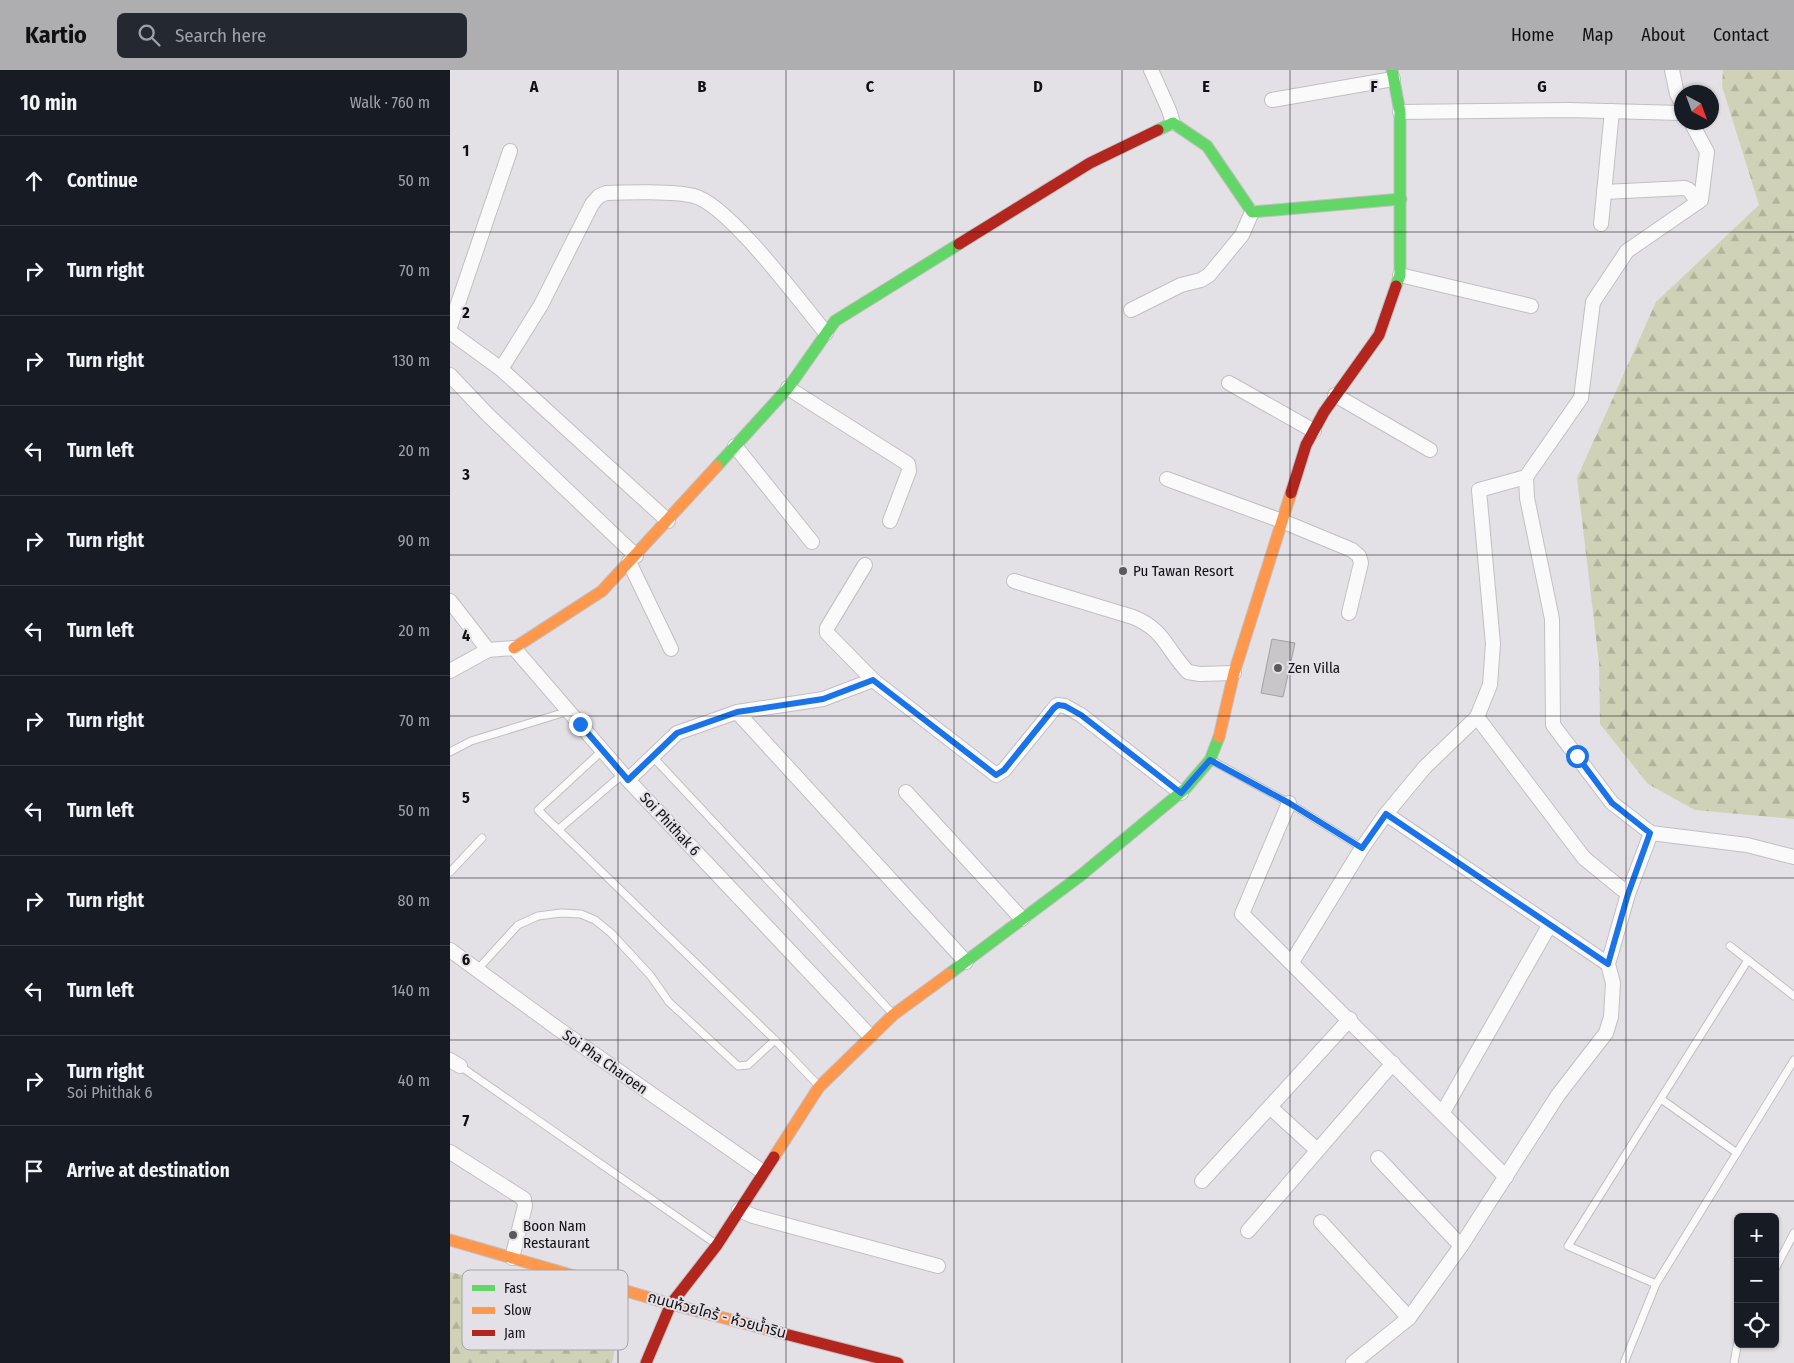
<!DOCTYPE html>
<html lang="en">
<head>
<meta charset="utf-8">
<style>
	:root { --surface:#171b24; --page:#242831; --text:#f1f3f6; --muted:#9ea1a6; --line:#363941; --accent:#aeaeb1 }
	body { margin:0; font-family:"Fira Sans Condensed","Noto Sans Thai",sans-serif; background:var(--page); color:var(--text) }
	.controls { position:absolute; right:15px; bottom:15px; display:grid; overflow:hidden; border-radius:8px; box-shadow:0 1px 4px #0004 }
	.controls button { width:45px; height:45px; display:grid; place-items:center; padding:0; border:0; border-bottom:1px solid var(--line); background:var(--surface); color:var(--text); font:25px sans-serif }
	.compass { position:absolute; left:1224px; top:15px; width:45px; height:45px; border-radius:50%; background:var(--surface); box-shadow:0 1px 4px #0004; rotate:139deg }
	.stop { position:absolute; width:15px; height:15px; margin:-11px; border:4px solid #1a73e8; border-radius:50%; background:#fff }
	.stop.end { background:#1a73e8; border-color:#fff; box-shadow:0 1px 5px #0008 }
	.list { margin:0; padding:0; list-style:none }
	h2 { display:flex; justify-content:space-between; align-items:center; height:65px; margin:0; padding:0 20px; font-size:21px }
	h2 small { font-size:16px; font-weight:400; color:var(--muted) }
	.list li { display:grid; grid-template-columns:32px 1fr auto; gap:15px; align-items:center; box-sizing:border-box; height:90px; padding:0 20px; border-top:1px solid var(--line) }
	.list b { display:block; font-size:19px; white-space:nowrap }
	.list p { margin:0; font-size:16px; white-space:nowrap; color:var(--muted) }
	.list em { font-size:16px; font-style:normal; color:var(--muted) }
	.icon { flex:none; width:28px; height:28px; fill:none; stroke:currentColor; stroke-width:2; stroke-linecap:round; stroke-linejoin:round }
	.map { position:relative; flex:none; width:1344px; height:1293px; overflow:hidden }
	header { display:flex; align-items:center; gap:30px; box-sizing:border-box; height:70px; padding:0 25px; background:var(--accent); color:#111 }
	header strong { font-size:24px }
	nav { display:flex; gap:28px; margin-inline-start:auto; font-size:18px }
	.search { width:350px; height:45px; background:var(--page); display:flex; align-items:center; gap:12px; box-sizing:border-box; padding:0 18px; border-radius:8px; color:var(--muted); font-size:19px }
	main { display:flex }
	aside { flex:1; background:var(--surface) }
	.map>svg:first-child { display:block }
	.forest { fill:url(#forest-firs) }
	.building { fill:#c8c6c9; stroke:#a2a0a3 }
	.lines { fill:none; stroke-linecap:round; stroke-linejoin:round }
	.lane-casing { stroke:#c2bfc3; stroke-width:9 }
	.street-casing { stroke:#c2bfc3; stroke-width:16 }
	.fast-casing { stroke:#c2bfc3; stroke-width:13 }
	.slow-casing { stroke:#c2bfc3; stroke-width:13 }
	.jam-casing { stroke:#c2bfc3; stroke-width:13 }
	.lane { stroke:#fbfafb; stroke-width:7 }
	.street { stroke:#fbfafb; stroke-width:14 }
	.fast { stroke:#63d668; stroke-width:11 }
	.slow { stroke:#ff974d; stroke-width:11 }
	.jam { stroke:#b3261e; stroke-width:11 }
	.route { stroke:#1a73e8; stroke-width:6 }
	.grid { fill:none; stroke:#111012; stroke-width:1; stroke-opacity:0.55 }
	.poi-dot { fill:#5b595c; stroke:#e4e0e7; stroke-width:2 }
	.labels { text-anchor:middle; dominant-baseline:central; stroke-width:4; stroke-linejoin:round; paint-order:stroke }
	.poi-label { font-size:15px; fill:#111012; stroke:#e4e0e7; text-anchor:start }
	.street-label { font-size:15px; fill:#111012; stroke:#e4e0e7 }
	.key { fill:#e4e0e7; stroke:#a5a2a7; stroke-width:1 }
	.key-label { font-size:14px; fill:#111012 }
	.grid-label { font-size:16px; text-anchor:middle; font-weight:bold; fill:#111012; stroke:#e4e0e7; stroke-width:4; stroke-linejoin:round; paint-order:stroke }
</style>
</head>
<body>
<header>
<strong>Kartio</strong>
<div class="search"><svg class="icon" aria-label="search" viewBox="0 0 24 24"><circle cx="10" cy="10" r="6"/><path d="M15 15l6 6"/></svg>Search here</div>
<nav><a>Home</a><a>Map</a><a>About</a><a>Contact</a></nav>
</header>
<main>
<aside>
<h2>10 min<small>Walk · 760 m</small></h2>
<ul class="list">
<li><svg class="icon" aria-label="ahead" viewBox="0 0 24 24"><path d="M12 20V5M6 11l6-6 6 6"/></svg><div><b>Continue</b></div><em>50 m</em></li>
<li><svg class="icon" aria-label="right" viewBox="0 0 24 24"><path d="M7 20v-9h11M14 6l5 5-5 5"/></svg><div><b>Turn right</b></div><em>70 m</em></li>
<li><svg class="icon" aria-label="right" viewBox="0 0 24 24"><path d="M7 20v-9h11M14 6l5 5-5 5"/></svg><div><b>Turn right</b></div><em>130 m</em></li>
<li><svg class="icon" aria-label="left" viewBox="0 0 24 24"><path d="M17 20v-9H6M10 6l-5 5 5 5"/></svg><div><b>Turn left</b></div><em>20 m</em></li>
<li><svg class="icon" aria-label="right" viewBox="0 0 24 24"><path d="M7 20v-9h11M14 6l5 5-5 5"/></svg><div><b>Turn right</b></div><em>90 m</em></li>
<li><svg class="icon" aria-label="left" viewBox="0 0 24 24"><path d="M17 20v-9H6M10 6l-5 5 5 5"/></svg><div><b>Turn left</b></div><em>20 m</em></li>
<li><svg class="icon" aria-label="right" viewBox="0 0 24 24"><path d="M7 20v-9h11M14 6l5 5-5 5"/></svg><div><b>Turn right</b></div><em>70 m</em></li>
<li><svg class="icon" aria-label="left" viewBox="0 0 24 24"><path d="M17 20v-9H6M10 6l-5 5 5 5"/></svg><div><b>Turn left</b></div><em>50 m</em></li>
<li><svg class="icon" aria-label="right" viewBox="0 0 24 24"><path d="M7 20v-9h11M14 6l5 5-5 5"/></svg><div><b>Turn right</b></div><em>80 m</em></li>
<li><svg class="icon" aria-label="left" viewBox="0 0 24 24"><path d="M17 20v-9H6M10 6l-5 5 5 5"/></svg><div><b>Turn left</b></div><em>140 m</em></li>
<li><svg class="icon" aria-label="right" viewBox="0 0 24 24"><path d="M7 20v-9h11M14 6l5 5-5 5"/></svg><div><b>Turn right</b><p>Soi Phithak 6</p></div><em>40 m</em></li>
<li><svg class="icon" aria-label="arrive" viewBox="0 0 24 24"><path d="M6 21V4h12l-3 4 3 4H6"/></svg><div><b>Arrive at destination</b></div></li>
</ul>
</aside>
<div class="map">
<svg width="1344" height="1293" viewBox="0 0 1344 1293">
	<defs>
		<pattern id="forest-firs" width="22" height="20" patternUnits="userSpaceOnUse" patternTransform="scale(1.25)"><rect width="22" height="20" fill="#d0d2b7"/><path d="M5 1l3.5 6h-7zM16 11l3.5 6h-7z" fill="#b2b39c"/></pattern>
	</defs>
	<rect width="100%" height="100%" fill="#e4e1e6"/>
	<g class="forest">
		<polygon points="1273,0 1344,0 1344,749 1245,740 1198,714 1150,654 1149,593 1127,408 1206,232 1309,135 1272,16"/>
		<polygon points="0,1202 172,1245 162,1293 0,1293"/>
	</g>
	<polygon class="building" points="822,569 845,573 833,627 811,623"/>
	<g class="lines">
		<g class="lane-casing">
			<g id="lane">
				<polyline points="153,680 88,740 325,970 369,1016"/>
				<polyline points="0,682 21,671 119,641"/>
				<polyline points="202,686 443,944"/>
				<polyline points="761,690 839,733 912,778"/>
				<polyline points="109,759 173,704"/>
				<polyline points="0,802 32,768"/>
				<polyline points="1280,876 1344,926"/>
				<polyline points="27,900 68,855 88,846 111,843 131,844 145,850 161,863 200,905 219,932 288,996 298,995 325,970"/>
				<polyline points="10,996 266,1174"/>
				<polyline points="1211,1029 1287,1083"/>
				<polyline points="1325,1199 1344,1163"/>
				<polyline points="1206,1214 1118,1176 1298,890"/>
				<polyline points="1174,1293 1206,1214 1344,990"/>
				<polyline points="1284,1293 1288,1271"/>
			</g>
		</g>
		<g class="street-casing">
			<g id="street">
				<polyline points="701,0 719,40 723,53"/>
				<polyline points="1222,0 1227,24 1232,33"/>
				<polyline points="822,30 943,9"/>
				<polyline points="950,42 1119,40 1232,43"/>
				<polyline points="1241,52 1257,82 1251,130 1177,181 1143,232 1131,328 1076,407 1077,428 1102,549 1103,655 1162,733 1201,763 1297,775 1344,787"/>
				<polyline points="1154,122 1235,118 1239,120 1248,132"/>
				<polyline points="1151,154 1162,41"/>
				<polyline points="950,205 1081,236"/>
				<polyline points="681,240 731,215 751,210 759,205 792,165 802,142"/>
				<polyline points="0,257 60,81"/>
				<polyline points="0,262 51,299 218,451"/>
				<path d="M51 299 91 235 142 134 149 126 156 123C177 122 225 121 244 126 279 135 351 233 376 263"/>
				<polyline points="0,305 37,344 186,486"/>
				<polyline points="779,313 864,361"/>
				<polyline points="338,318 458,394 459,401 440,451"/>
				<polyline points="885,325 980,380"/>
				<polyline points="285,376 362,472"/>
				<polyline points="717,409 832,451 902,480 909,486 911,493 899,543"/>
				<polyline points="179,492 221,579"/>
				<polyline points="415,495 377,558 377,563 423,610"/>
				<path d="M564 511 683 547C715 560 716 579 738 602L750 604 784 603"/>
				<polyline points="0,531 38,580 64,578 178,710 420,966"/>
				<polyline points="0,601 38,580"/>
				<polyline points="287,642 516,892"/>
				<polyline points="1027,647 1134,788 1178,824"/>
				<polyline points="178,710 227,663 287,642 373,629 423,610 546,705 554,700 607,635 615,636 631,645 731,723"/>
				<polyline points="456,722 572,849"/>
				<polyline points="839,733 792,844 1056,1107"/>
				<polyline points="936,744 1158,894"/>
				<polyline points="0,880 107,958 313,1102"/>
				<polyline points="842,892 912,778 936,744 975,697 1027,647 1040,615 1043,574 1029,420 1076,407"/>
				<polyline points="0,990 10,996"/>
				<polyline points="821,1038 867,1080"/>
				<polyline points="993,1042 1099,856"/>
				<polyline points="0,1082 74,1129 75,1136 62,1188"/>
				<polyline points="928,1088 1011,1176"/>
				<polyline points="752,1111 900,949"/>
				<polyline points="289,1140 303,1146 488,1196"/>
				<polyline points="871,1152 959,1248"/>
				<polyline points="798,1161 943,993"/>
				<polyline points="903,1293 959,1248 1011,1176 1108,1025 1156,963 1161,947 1163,913 1158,894 1178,824 1201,763"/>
			</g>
		</g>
		<g class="fast-casing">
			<g id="fast">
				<polyline points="942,0 950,42 950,205 946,216"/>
				<polyline points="708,60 723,53 757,76 802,142 951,129"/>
				<polyline points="267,396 338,318 385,251 509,174"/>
				<polyline points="499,904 630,806 736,718 760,690 769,667"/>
			</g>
		</g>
		<g class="slow-casing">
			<g id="slow">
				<polyline points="64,578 152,521 267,396"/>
				<polyline points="769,667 784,603 841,423"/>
				<polyline points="324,1087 369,1017 443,945 499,904"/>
				<polyline points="0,1170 221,1234 331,1263"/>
			</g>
		</g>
		<g class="jam-casing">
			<g id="jam">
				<polyline points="509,174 640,93 708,60"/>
				<polyline points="841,423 856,375 874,342 929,265 946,216"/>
				<polyline points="331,1263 448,1293"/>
				<polyline points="196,1293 221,1234 267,1175 324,1087"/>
			</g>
		</g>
		<use href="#lane" class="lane"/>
		<use href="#street" class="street"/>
		<use href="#fast" class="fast"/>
		<use href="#slow" class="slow"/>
		<use href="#jam" class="jam"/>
	</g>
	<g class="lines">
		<polyline class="route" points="130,654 178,710 227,663 287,642 373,629 423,610 546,705 554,700 604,638 608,635 615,636 631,645 731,723 760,690 839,733 912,778 936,744 1158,894 1178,824 1200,763 1162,733 1127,686"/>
	</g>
	<path class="grid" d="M168 0V1293M336 0V1293M504 0V1293M672 0V1293M840 0V1293M1008 0V1293M1176 0V1293M0 162H1344M0 323H1344M0 485H1344M0 646H1344M0 808H1344M0 970H1344M0 1131H1344"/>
	<g class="poi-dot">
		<circle cx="673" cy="501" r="5"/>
		<circle cx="828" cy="598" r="5"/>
		<circle cx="63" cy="1165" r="5"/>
	</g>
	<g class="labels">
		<g class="poi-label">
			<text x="683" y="501">Pu Tawan Resort</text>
			<text x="838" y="598">Zen Villa</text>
			<text x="73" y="1156">Boon Nam<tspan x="73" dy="17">Restaurant</tspan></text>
		</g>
		<g class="street-label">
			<text transform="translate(220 754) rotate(47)">Soi Phithak 6</text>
			<text transform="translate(155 992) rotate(35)">Soi Pha Charoen</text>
			<text transform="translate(267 1245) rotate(15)">ถนนห้วยไคร้ - ห้วยน้ำริน</text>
		</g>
	</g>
	<rect x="12" y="1200" width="166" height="80" rx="8" class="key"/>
	<rect x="22" y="1215" width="23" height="6" fill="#63d668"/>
	<rect x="22" y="1237" width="23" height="7" fill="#ff974d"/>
	<rect x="22" y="1260" width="23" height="6" fill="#b3261e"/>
	<g class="key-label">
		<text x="54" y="1223">Fast</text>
		<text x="54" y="1245">Slow</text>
		<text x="54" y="1268">Jam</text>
	</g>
	<g class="grid-label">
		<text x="84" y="22">A</text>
		<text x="252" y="22">B</text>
		<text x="420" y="22">C</text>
		<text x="588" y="22">D</text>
		<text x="756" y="22">E</text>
		<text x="924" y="22">F</text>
		<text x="1092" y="22">G</text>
		<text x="16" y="86">1</text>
		<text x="16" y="248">2</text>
		<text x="16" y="410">3</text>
		<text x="16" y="571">4</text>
		<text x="16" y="733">5</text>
		<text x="16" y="895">6</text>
		<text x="16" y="1056">7</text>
	</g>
</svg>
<div class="controls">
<button>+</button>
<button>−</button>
<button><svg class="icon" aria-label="locate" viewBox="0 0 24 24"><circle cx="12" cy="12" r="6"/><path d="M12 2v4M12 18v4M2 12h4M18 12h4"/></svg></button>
</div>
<svg class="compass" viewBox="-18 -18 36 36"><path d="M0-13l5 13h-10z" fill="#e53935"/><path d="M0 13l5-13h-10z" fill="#9ea1a6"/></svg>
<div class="stop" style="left:1127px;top:686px"></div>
<div class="stop end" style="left:130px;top:654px"></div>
</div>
</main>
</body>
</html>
